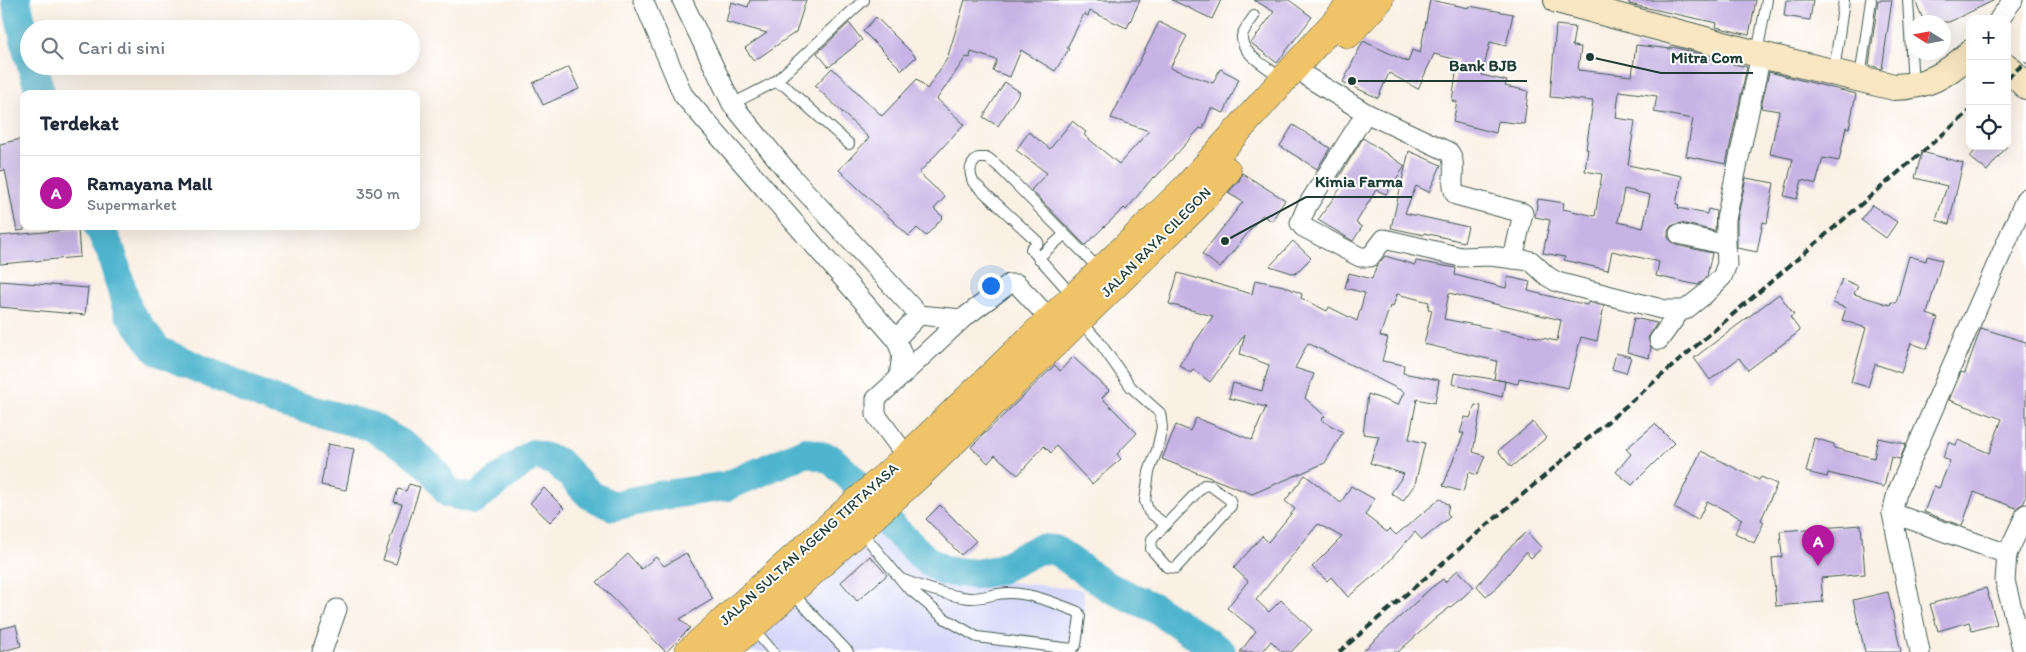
<!DOCTYPE html>
<html lang="id">
<head>
<meta charset="utf-8">
<style>
	:root { --surface:#fff; --page:#f6f6f7; --text:#1f2937; --muted:#747a83; --line:#e0e1e3; --accent:#b5179e }
	body { margin:0; font-family:Itim,sans-serif; background:var(--page); color:var(--text) }
	.controls { position:absolute; right:15px; top:15px; display:grid; overflow:hidden; border-radius:10px; box-shadow:0 5px 20px #0002 }
	.controls button { width:45px; height:45px; display:grid; place-items:center; padding:0; border:0; border-bottom:1px solid var(--line); background:var(--surface); color:var(--text); font:25px sans-serif }
	.compass { position:absolute; left:1906px; top:15px; width:45px; height:45px; border-radius:50%; background:var(--surface); box-shadow:0 5px 20px #0002; rotate:281deg }
	.you { position:absolute; left:990px; top:285px; width:18px; height:18px; margin:-12px; border:4px solid #fff; border-radius:50%; background:#1a73e8; box-shadow:0 0 0 8px #1a73e833 }
	.badge { display:grid; place-items:center; width:32px; height:32px; border-radius:50%; background:var(--accent); color:#fff; font-size:16px; font-weight:700 }
	.pin { position:absolute; translate:-50% -41px; filter:drop-shadow(0 1px 2px #0008) }
	.pin::after { content:''; position:absolute; top:26px; width:18px; height:15px; background:inherit; clip-path:polygon(0 0,100% 0,50% 100%) }
	.list { margin:0; padding:0; list-style:none }
	h2 { display:flex; justify-content:space-between; align-items:center; height:65px; margin:0; padding:0 20px; font-size:21px }
	h2 small { font-size:16px; font-weight:400; color:var(--muted) }
	.list li { display:grid; grid-template-columns:32px 1fr auto; gap:15px; align-items:center; box-sizing:border-box; height:75px; padding:0 20px; border-top:1px solid var(--line) }
	.list b { display:block; font-size:19px; white-space:nowrap }
	.list p { margin:0; font-size:16px; white-space:nowrap; color:var(--muted) }
	.list em { font-size:16px; font-style:normal; color:var(--muted) }
	.icon { flex:none; width:28px; height:28px; fill:none; stroke:currentColor; stroke-width:2; stroke-linecap:round; stroke-linejoin:round }
	.map { position:relative; flex:none; width:2026px; height:652px; overflow:hidden }
	.search { position:absolute; background:var(--surface); box-shadow:0 5px 20px #0002; left:20px; top:20px; width:400px; height:55px; display:flex; align-items:center; gap:12px; box-sizing:border-box; padding:0 18px; border-radius:28px; color:var(--muted); font-size:19px }
	.panel { position:absolute; background:var(--surface); box-shadow:0 5px 20px #0002; left:20px; top:90px; width:400px; height:140px; border-radius:10px }
	.map>svg:first-child { display:block }
	.built { fill:#d5d8f9 }
	.lines { fill:none; stroke-linecap:round; stroke-linejoin:round }
	.river { stroke:#4fb5ce; stroke-width:30 }
	.building { fill:#c7b4e4; fill-rule:evenodd }
	.lane-casing { stroke:#40584e; stroke-width:12 }
	.street-casing { stroke:#40584e; stroke-width:21 }
	.secondary-casing { stroke:#40584e; stroke-width:28 }
	.highway-casing { stroke:#40584e; stroke-width:29 }
	.lane { stroke:#fff; stroke-width:10 }
	.street { stroke:#fff; stroke-width:19 }
	.secondary { stroke:#f9e7c3; stroke-width:26 }
	.highway { stroke:#efc469; stroke-width:28 }
	.rail { stroke:#1f3d34; stroke-width:4; stroke-dasharray:8 4; stroke-linecap:butt }
	.labels { text-anchor:middle; dominant-baseline:central; stroke-width:4; stroke-linejoin:round; paint-order:stroke }
	.street-label { font-size:15px; fill:#1f3d34; stroke:#fff }
	.leader { fill:none; stroke:#1f3d34; stroke-width:2 }
	.callout-dot { fill:#1f3d34; stroke:#fff; stroke-width:2 }
	.callout-label { font-size:16px; text-anchor:middle; font-weight:bold; fill:#1f3d34; stroke:#fff; stroke-width:4; stroke-linejoin:round; paint-order:stroke }
</style>
</head>
<body>
<div class="map">
<svg width="2026" height="652" viewBox="0 0 2026 652">
	<rect width="100%" height="100%" fill="#fff"/>
	<filter id="ink" filterUnits="userSpaceOnUse"><feTurbulence type="fractalNoise" baseFrequency=".02" numOctaves="2"/><feDisplacementMap in="SourceGraphic" scale="10" xChannelSelector="R" yChannelSelector="G"/><feConvolveMatrix kernelMatrix="1 2 1 2 8 2 1 2 1" color-interpolation-filters="sRGB"/></filter>
	<filter id="wash" filterUnits="userSpaceOnUse"><feTurbulence type="fractalNoise" baseFrequency=".0096" numOctaves="4" result="noise"/><feDisplacementMap in="SourceGraphic" scale="20" xChannelSelector="R" yChannelSelector="G"/><feGaussianBlur stdDeviation="1.12" result="paint"/><feColorMatrix in="noise" values="0 0 0 0 0 0 0 0 0 0 0 0 0 0 0 0 0 1.4 0 .05"/><feComposite in="paint" operator="in"/></filter>
	<g filter="url(#wash)">
		<rect width="100%" height="100%" fill="#fbf0e4"/>
		<polygon class="built" points="894,513 929,573 1084,590 1083,652 743,652"/>
		<g class="lines">
			<g class="river">
				<polyline points="16,0 29,56"/>
				<polyline points="32,66 41,94"/>
				<polyline points="99,226 111,252 128,311 158,351 273,400 370,426 408,448 433,470 449,493 474,499 533,454 558,462 590,495 613,506 658,496 727,486 806,452 831,459 851,478 889,524 925,559 944,571 976,574 998,570 1039,549 1055,550 1108,587 1155,608 1221,652"/>
			</g>
		</g>
		<g id="blocks">
			<g class="building">
				<polygon points="750,0 806,0 796,32 754,61 745,48 767,33 726,22 731,2 748,7"/>
				<polygon points="965,0 1140,0 1127,28 1090,11 1088,16 1084,14 1067,48 1069,49 1055,71 1021,50 1010,77 993,71 997,60 971,52 970,58 966,57 937,99 964,124 919,173 945,197 934,209 943,217 926,236 917,228 909,236 839,170 869,138 815,86 832,68 882,116 917,79 927,89 947,59"/>
				<polygon points="1172,0 1221,0 1212,19"/>
				<polygon points="1254,0 1289,0 1312,17 1277,63 1251,43 1274,12"/>
				<polygon points="1430,0 1469,8 1469,6 1513,14 1506,46 1490,42 1482,75 1507,81 1505,86 1528,91 1524,124 1498,121 1496,133 1453,122 1457,102 1452,101 1458,60 1434,54 1418,89 1389,73 1378,98 1343,82 1363,41 1408,62 1412,50 1420,53"/>
				<polygon points="1629,0 1756,0 1749,35 1716,27 1717,23 1629,4"/>
				<polygon points="1786,0 1813,0 1810,20 1784,16"/>
				<polygon points="1878,0 1892,0 1882,69 1869,65"/>
				<polygon points="1915,0 1995,0 1949,22 1924,22"/>
				<polygon points="876,17 916,57 902,70 863,31"/>
				<polygon points="1159,22 1187,36 1170,68 1213,83 1220,69 1239,79 1224,113 1211,108 1203,129 1200,128 1155,178 1154,176 1126,210 1124,208 1085,245 1031,190 1047,173 1016,150 1029,132 1050,149 1072,121 1086,132 1084,135 1119,164 1149,131 1111,118"/>
				<polygon points="849,23 862,40 829,67 817,53"/>
				<path d="M1556 25 1575 27 1572 46 1581 47 1578 70 1632 76 1636 45 1671 49V47L1677 48 1708 56 1707 58 1747 67 1726 164 1686 156 1693 119 1654 112 1657 96 1619 91 1616 118 1635 121 1628 165 1682 176 1676 204 1679 205 1678 208 1707 214 1708 209 1716 211 1715 231 1681 223 1671 226 1668 231V238L1676 245 1712 253 1707 276 1698 285 1656 276 1659 262 1612 251 1608 270 1564 260 1565 257 1543 253 1550 220 1535 217 1538 199 1564 203 1563 209 1595 216 1602 174 1585 171 1588 149H1586L1593 101 1550 97ZM1624 189 1650 195 1643 228 1618 222Z"/>
				<polygon points="569,67 579,89 543,105 533,83"/>
				<polygon points="1769,72 1856,94 1849,128 1846,127 1839,161 1823,158 1816,184 1802,180 1797,199 1784,196 1793,159 1770,154 1779,111 1761,108"/>
				<polygon points="1005,82 1020,92 998,126 983,117"/>
				<polygon points="1293,125 1330,148 1317,169 1280,146"/>
				<polygon points="1363,138 1405,166 1386,194 1376,190 1356,223 1362,227 1353,241 1318,220 1342,186 1336,182"/>
				<polygon points="21,139 24,150 24,230 17,231 5,170 0,171 0,144"/>
				<polygon points="1979,146 2007,146 1987,171 1970,157"/>
				<polygon points="1409,151 1441,165 1429,192 1416,186 1405,213 1468,227 1464,242 1424,233 1424,235 1391,228"/>
				<polygon points="1922,152 1963,163 1949,224 1936,220 1947,186 1915,178"/>
				<polygon points="1242,173 1285,200 1272,221 1262,215 1220,268 1202,254 1243,202 1228,193 1239,181"/>
				<polygon points="1746,178 1774,183 1767,223 1763,222 1757,252 1737,248 1737,220"/>
				<polygon points="1872,205 1897,222 1886,238 1861,220"/>
				<polygon points="78,229 80,257 0,264 0,236"/>
				<polygon points="1293,241 1311,258 1295,274 1270,266"/>
				<path d="M1385 256 1415 265 1416 261 1456 268 1455 275 1506 288 1508 277 1530 282 1528 291 1587 305 1588 302 1604 306 1597 341 1581 337 1568 388 1519 378 1518 384 1494 379 1497 361 1424 344 1432 310 1428 309 1429 302 1397 294 1393 307 1390 306 1380 336 1388 338 1382 361 1404 365 1403 373 1439 380 1435 403 1417 399 1409 439 1425 443 1415 484 1403 501 1391 493 1404 474 1370 463 1379 436 1363 434 1368 394 1398 405 1404 392 1308 343 1295 368 1314 374 1305 398 1325 416 1321 420 1343 432 1325 463 1252 494 1162 459 1176 425 1190 431 1196 418 1252 440 1266 407 1229 398 1233 383 1262 391 1269 365 1240 354 1245 334 1210 382 1193 369 1191 373 1179 365 1213 316 1169 304 1178 273 1252 294 1255 280 1284 286 1302 294 1301 298 1327 311 1329 307 1357 321 1365 293 1345 288 1349 273 1372 279 1376 267ZM1449 293 1561 320 1557 341 1444 319Z"/>
				<polygon points="1909,256 1926,261 1927,256 1942,260 1927,314 1938,318 1927,349 1911,343 1901,373 1875,364 1868,387 1851,382 1866,328 1842,320 1846,308 1833,303 1842,279 1858,286 1854,294 1890,305 1891,302 1896,303"/>
				<polygon points="0,281 88,288 85,315 0,307"/>
				<polygon points="1779,294 1794,315 1790,317 1800,331 1748,370 1739,358 1710,380 1694,358"/>
				<polygon points="1634,318 1657,323 1648,338 1651,348 1649,358 1627,352"/>
				<polygon points="1981,328 2026,342 2026,497 2024,503 2016,508 1974,492 1962,526 1924,512 1934,486 1939,488 1950,461 1943,458 1949,442 1956,445 1958,440 1989,453 2002,419 1949,400 1961,372 1965,373"/>
				<polygon points="1616,353 1631,357 1626,373 1612,369"/>
				<polygon points="1073,357 1109,390 1102,398 1137,433 1117,454 1121,459 1108,470 1092,484 1056,446 1051,453 1044,446 1018,475 995,455 988,463 971,447 1055,365 1060,371"/>
				<polygon points="1454,373 1505,381 1502,397 1452,384"/>
				<polygon points="1475,405 1481,406 1473,452 1485,456 1477,475 1469,472 1463,492 1443,486 1464,433 1460,433 1465,417 1470,418"/>
				<polygon points="1533,422 1546,438 1511,467 1498,451"/>
				<polygon points="1655,424 1674,443 1632,485 1616,472 1631,454 1626,449"/>
				<polygon points="1814,438 1834,444 1834,448 1874,458 1878,438 1906,444 1900,459 1891,457 1884,487 1828,473 1827,477 1806,472"/>
				<polygon points="328,444 354,449 346,490 321,485"/>
				<polygon points="1701,451 1759,480 1761,477 1777,484 1761,520 1764,522 1754,543 1735,533 1742,519 1707,501 1698,520 1674,508"/>
				<polygon points="1305,475 1341,503 1351,486 1374,499 1365,515 1387,532 1390,529 1396,535 1440,499 1449,505 1447,513 1450,517 1422,540 1415,532 1383,568 1348,597 1331,577 1327,581 1312,567 1342,537 1318,524 1256,600 1269,612 1281,600 1312,630 1291,652 1282,652 1271,641 1262,652 1240,652 1256,631 1227,608 1248,581 1234,568 1262,536 1268,542 1295,509 1285,501"/>
				<polygon points="409,484 420,487 396,564 383,560 402,504 394,502 398,489 406,491"/>
				<polygon points="544,488 564,508 550,522 530,503"/>
				<polygon points="940,505 976,541 961,555 926,519"/>
				<polygon points="1861,525 1865,574 1821,578 1823,602 1776,606 1772,558 1782,557 1780,531"/>
				<polygon points="1527,532 1542,548 1531,558 1526,552 1499,585 1486,596 1477,586 1506,551"/>
				<polygon points="686,553 713,599 680,619 690,628 666,652 597,582 628,554 641,569 656,557 664,566"/>
				<polygon points="870,556 887,575 857,601 841,582"/>
				<polygon points="1458,570 1474,587 1462,598 1436,618 1398,652 1362,652 1431,588 1443,579 1445,582"/>
				<polygon points="1986,588 1997,624 1972,631 1969,622 1938,631 1930,604"/>
				<polygon points="1888,592 1901,652 1865,652 1853,600"/>
				<polygon points="16,625 21,646 0,652 0,629"/>
			</g>
		</g>
	</g>
	<g filter="url(#ink)">
		<use href="#blocks" fill-opacity="0" stroke="#40584e" stroke-width="1"/>
		<g class="lines">
			<g class="lane-casing">
				<g id="lane">
					<polyline points="1908,0 1913,85"/>
					<path d="M1254 16C1251 21 1243 30 1242 36 1240 54 1271 69 1283 79"/>
					<polyline points="1757,53 1767,0"/>
					<polyline points="1834,71 1844,0"/>
					<polyline points="1860,78 1871,0"/>
					<polyline points="775,82 864,0"/>
					<polyline points="732,104 775,82 785,86 849,144"/>
					<polyline points="1038,258 1064,235"/>
					<path d="M1073 296 1031 249 1038 242 973 182C969 171 969 166 978 158H988L998 166 1100 270"/>
					<polyline points="1080,320 1100,343 1131,387 1160,413 1162,427 1157,450 1149,472 1145,501 1149,512 1165,524"/>
					<polygon points="1204,485 1211,486 1230,500 1231,506 1176,568 1167,567 1151,549 1152,539"/>
					<path d="M860 530 907 587 944 618 977 637 1072 649 1076 645 1080 616 1078 612C1058 604 1034 594 1011 593 997 592 983 599 969 598 945 595 924 588 901 579"/>
					<polyline points="791,592 848,652"/>
					<polyline points="752,627 773,652"/>
				</g>
			</g>
			<g class="street-casing">
				<g id="street">
					<polyline points="643,0 683,95 896,339 902,354 899,378 876,399 876,415 907,457"/>
					<polyline points="682,0 732,104 791,176 919,315 962,319 1009,284 1017,284 1050,319"/>
					<polyline points="1999,19 2013,0"/>
					<polyline points="1309,78 1366,113 1307,206 1300,223 1303,227 1360,257 1370,257 1384,239 1461,257 1490,256 1531,261 1547,276 1557,282 1665,310 1685,310 1704,295 1722,277 1727,264 1726,245"/>
					<path d="M1366 113 1449 152C1459 165 1448 183 1456 195L1523 213 1513 259"/>
					<polyline points="1679,234 1726,245 1726,219 1761,55"/>
					<polyline points="896,339 919,315"/>
					<polyline points="1659,340 1680,311"/>
					<polyline points="899,378 962,319"/>
					<polyline points="1892,513 2007,554"/>
					<polyline points="322,652 337,609"/>
					<polyline points="1920,652 1892,513 1897,493 1946,379 2026,198"/>
					<polyline points="2023,652 2005,581 2007,554 2026,514"/>
				</g>
			</g>
			<g class="secondary-casing">
				<g id="secondary">
					<path d="M1557 0 1761 55 1894 87C1928 86 1945 76 1970 53"/>
					<polyline points="2007,67 2026,86"/>
				</g>
			</g>
			<g class="highway-casing">
				<g id="highway">
					<polyline points="1348,34 1379,0"/>
					<polyline points="689,652 907,457 1101,271 1188,186 1355,0"/>
					<polyline points="724,652 921,473 1195,207 1227,171"/>
				</g>
			</g>
			<use href="#lane" class="lane"/>
			<use href="#street" class="street"/>
			<use href="#secondary" class="secondary"/>
			<use href="#highway" class="highway"/>
			<g class="rail">
				<polyline points="2007,78 2026,62"/>
				<polyline points="1339,652 1970,111"/>
			</g>
		</g>
	</g>
	<g class="labels">
		<g class="street-label">
			<text transform="translate(1156 242) rotate(-45)">JALAN RAYA CILEGON</text>
			<text transform="translate(809 544) rotate(-42)">JALAN SULTAN AGENG TIRTAYASA</text>
		</g>
	</g>
	<path class="leader" d="M1590 57L1661 73H1753M1352 81L1440 81H1527M1225 241L1306 197H1412"/>
	<g class="callout-dot">
		<circle cx="1590" cy="57" r="5"/>
		<circle cx="1352" cy="81" r="5"/>
		<circle cx="1225" cy="241" r="5"/>
	</g>
	<g class="callout-label">
		<text x="1707" y="63">Mitra Com</text>
		<text x="1483" y="71">Bank BJB</text>
		<text x="1359" y="187">Kimia Farma</text>
	</g>
</svg>
<div class="controls">
<button>+</button>
<button>−</button>
<button><svg class="icon" aria-label="locate" viewBox="0 0 24 24"><circle cx="12" cy="12" r="6"/><path d="M12 2v4M12 18v4M2 12h4M18 12h4"/></svg></button>
</div>
<svg class="compass" viewBox="-18 -18 36 36"><path d="M0-13l5 13h-10z" fill="#e53935"/><path d="M0 13l5-13h-10z" fill="#747a83"/></svg>
<div class="you"></div>
<div class="pin badge" style="left:1818px;top:566px">A</div>
<div class="search"><svg class="icon" aria-label="search" viewBox="0 0 24 24"><circle cx="10" cy="10" r="6"/><path d="M15 15l6 6"/></svg>Cari di sini</div>
<section class="panel">
<h2>Terdekat<small></small></h2>
<ul class="list">
<li><span class="badge">A</span><div><b>Ramayana Mall</b><p>Supermarket</p></div><em>350 m</em></li>
</ul>
</section>
</div>
</body>
</html>
